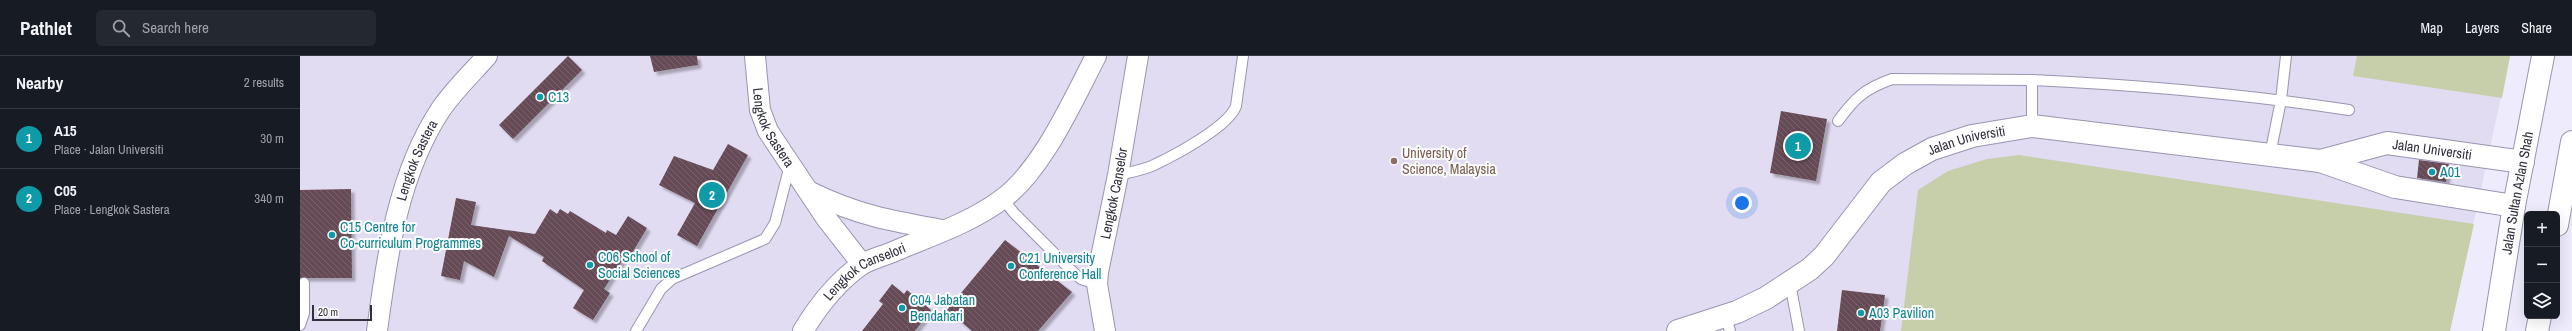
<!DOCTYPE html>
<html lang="en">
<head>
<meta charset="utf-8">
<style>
	:root { --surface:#171b24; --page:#242831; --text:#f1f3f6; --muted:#9ea1a6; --line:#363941; --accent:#935b15 }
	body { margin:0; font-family:"Archivo Narrow",sans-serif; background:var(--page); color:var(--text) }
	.controls { position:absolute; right:12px; bottom:12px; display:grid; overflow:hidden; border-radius:6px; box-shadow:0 4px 16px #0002 }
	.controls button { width:36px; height:36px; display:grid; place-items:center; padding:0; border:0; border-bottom:1px solid var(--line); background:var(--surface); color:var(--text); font:20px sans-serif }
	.scale { position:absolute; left:12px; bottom:10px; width:60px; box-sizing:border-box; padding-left:4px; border:2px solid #32303c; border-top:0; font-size:11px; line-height:14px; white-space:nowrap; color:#32303c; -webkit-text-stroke:3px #fbfbfb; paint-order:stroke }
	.you { position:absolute; left:1442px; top:147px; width:14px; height:14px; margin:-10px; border:3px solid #fff; border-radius:50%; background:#1a73e8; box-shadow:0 0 0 6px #1a73e833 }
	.badge { display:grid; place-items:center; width:26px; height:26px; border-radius:50%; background:var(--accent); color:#fff; font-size:13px; font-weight:700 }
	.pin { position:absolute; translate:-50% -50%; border:2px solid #fff; box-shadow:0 1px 4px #0006 }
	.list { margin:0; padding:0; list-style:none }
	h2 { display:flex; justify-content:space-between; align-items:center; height:52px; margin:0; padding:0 16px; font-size:17px }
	h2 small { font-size:13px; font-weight:400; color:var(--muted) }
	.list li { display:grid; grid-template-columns:26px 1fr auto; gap:12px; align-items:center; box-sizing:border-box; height:60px; padding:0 16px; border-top:1px solid var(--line) }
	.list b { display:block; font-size:15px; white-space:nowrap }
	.list p { margin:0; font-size:13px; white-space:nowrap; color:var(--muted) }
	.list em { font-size:13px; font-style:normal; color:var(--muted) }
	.icon { flex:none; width:22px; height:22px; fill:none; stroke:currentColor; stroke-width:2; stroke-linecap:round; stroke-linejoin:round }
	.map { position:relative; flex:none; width:2272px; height:275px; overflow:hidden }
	header { display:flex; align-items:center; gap:24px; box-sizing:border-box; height:56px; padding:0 20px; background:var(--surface); border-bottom:1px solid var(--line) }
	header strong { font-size:19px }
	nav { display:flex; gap:22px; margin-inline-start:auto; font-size:14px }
	.search { width:280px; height:36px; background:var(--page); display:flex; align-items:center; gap:10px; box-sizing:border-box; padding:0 14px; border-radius:6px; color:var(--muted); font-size:15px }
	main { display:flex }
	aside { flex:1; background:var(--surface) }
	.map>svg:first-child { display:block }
	.education { fill:#e1dcf2 }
	.park { fill:#c7ceaa }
	.building { fill:url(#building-back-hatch); filter:url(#shadow) }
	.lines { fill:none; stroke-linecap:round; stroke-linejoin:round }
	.lane-casing { stroke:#9994b0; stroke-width:12 }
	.street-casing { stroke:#9994b0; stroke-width:22 }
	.secondary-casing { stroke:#9994b0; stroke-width:24 }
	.highway-casing { stroke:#9994b0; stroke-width:24 }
	.lane { stroke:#fff; stroke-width:10 }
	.street { stroke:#fff; stroke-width:20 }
	.secondary { stroke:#fff; stroke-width:22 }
	.highway { stroke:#fff; stroke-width:22 }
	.culture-dot { fill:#0f9aa8; stroke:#fbfbfb; stroke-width:1.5 }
	.education-dot { fill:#8d6e63; stroke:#fbfbfb; stroke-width:1.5 }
	.labels { text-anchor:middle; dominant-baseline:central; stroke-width:4; stroke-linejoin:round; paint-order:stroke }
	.culture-label { font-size:14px; fill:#0d838f; stroke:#fbfbfb; text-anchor:start }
	.street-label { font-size:14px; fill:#32303c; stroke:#fbfbfb }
	.education-label { font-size:14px; fill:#785e54; stroke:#fbfbfb; text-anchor:start }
</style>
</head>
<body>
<header>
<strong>Pathlet</strong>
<div class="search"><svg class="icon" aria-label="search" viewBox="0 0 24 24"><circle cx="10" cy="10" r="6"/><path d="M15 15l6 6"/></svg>Search here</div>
<nav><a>Map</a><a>Layers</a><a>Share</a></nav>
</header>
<main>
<aside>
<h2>Nearby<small>2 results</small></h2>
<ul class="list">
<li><span class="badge" style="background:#0f9aa8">1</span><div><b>A15</b><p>Place · Jalan Universiti</p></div><em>30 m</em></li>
<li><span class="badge" style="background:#0f9aa8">2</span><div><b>C05</b><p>Place · Lengkok Sastera</p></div><em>340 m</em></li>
</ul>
</aside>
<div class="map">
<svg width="2272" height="275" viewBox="0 0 2272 275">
	<defs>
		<pattern id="building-back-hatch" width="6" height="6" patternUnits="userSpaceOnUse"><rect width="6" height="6" fill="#664b57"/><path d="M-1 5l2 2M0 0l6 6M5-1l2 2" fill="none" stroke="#78636d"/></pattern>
		<filter id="shadow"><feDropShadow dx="3.5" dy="3.5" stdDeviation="1" flood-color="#0004"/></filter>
	</defs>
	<rect width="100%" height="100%" fill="#eeebfd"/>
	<polygon class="education" points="0,0 2210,0 2150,275 0,275"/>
	<g class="park">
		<polygon points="2057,0 2210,0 2202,42 2053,20"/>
		<polygon points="1719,99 2174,168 2150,275 1601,275 1618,134 1648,115 1687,103"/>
	</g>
	<g class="building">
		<polygon points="268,0 282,14 213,83 199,69"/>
		<polygon points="350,0 397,0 398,9 354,16"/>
		<polygon points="1481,55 1527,63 1516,125 1470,117"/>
		<polygon points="428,88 448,99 397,190 377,179 395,147 359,129 374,100 413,114"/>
		<polygon points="2119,104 2149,108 2146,126 2117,122"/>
		<polygon points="51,133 52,222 0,222 0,134"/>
		<polygon points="156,142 176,146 171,169 235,178 250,153 257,158 260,153 268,158 270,155 306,177 307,174 316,179 328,160 347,172 331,199 327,197 304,233 310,237 293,264 273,252 284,234 242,205 244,201 209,180 194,221 164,205 160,224 141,220"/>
		<polygon points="705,184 772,236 738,275 672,275 647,254"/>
		<polygon points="592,228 604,238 607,234 631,254 615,275 562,275 583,248 579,245"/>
		<polygon points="1542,234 1585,239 1580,275 1537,275"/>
	</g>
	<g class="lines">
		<g class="lane-casing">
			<g id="lane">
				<path d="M1732 24C1839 29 1944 38 2049 54"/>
				<path d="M1538 65C1555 42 1564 33 1592 23L1732 24V70"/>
				<polyline points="1970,99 1981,44 1986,0"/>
				<path d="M818 119C830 116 845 114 856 108 877 98 929 70 936 50L943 0"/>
				<polyline points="703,143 714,157 775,218 781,223 797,228"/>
				<polyline points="1490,227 1499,275"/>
				<polyline points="1426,261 1430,275"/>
				<polyline points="0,269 4,257 4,227"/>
				<polyline points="336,275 361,233 372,223 465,183 475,167 490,109"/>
			</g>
		</g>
		<g class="street-casing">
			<g id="street">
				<path id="s1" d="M455 0 460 54 468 75 526 162 562 208"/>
				<path d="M510 136C557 159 591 165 642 174"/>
				<path id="s2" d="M77 275C87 199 98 118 141 53 154 34 172 17 187 0"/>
				<path id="s3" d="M503 275C518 250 537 226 561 209 570 203 584 200 595 195 630 180 670 167 701 144 742 115 773 44 796 0"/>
				<path id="s4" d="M805 275 797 228 798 216 818 119 838 0"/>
			</g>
		</g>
		<g class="secondary-casing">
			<g id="secondary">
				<path id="s5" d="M2020 105 2087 87 2223 106"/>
				<path id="s6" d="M1378 275 1437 256 1466 242 1510 213 1524 200 1581 126 1605 108 1632 93 1672 80 1732 70 2020 105 2095 131 2214 150"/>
			</g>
		</g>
		<g class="highway-casing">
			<g id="highway">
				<polyline points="2257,169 2272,86"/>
				<path id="s7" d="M2194 275 2214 150 2243 0"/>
				<polyline points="2237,275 2240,260"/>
			</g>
		</g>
		<use href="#lane" class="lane"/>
		<use href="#street" class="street"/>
		<use href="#secondary" class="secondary"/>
		<use href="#highway" class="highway"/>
	</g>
	<g class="culture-dot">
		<circle cx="240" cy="41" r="4"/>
		<circle cx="2132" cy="116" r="4"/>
		<circle cx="32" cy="179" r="4"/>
		<circle cx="290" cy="209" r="4"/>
		<circle cx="711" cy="210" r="4"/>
		<circle cx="602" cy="252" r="4"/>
		<circle cx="1561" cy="257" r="4"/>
	</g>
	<circle class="education-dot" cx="1094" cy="105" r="4"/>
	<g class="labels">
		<g class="culture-label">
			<text x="248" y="41">C13</text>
			<text x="2140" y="116">A01</text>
			<text x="40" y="171">C15 Centre for<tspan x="40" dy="16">Co-curriculum Programmes</tspan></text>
			<text x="298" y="201">C06 School of<tspan x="298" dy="16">Social Sciences</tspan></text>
			<text x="719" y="202">C21 University<tspan x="719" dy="16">Conference Hall</tspan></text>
			<text x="610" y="244">C04 Jabatan<tspan x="610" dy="16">Bendahari</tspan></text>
			<text x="1569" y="257">A03 Pavilion</text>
		</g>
		<g class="street-label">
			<text stroke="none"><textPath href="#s1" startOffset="75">Lengkok Sastera</textPath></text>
			<text stroke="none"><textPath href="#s6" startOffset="356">Jalan Universiti</textPath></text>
			<text stroke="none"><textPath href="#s5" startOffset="115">Jalan Universiti</textPath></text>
			<text stroke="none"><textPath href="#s2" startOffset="176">Lengkok Sastera</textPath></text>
			<text stroke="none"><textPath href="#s7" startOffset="140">Jalan Sultan Azlan Shah</textPath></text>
			<text stroke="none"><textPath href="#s4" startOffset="140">Lengkok Canselor</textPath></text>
			<text stroke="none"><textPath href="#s3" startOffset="88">Lengkok Canselori</textPath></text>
		</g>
		<g class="education-label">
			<text x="1102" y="97">University of<tspan x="1102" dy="16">Science, Malaysia</tspan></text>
		</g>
	</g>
</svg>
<div class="controls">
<button>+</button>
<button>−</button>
<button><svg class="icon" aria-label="layers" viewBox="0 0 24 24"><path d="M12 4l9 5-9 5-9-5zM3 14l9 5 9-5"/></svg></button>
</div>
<div class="scale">20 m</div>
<div class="you"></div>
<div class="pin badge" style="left:1498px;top:90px;background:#0f9aa8">1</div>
<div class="pin badge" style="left:412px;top:139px;background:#0f9aa8">2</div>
</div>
</main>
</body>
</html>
